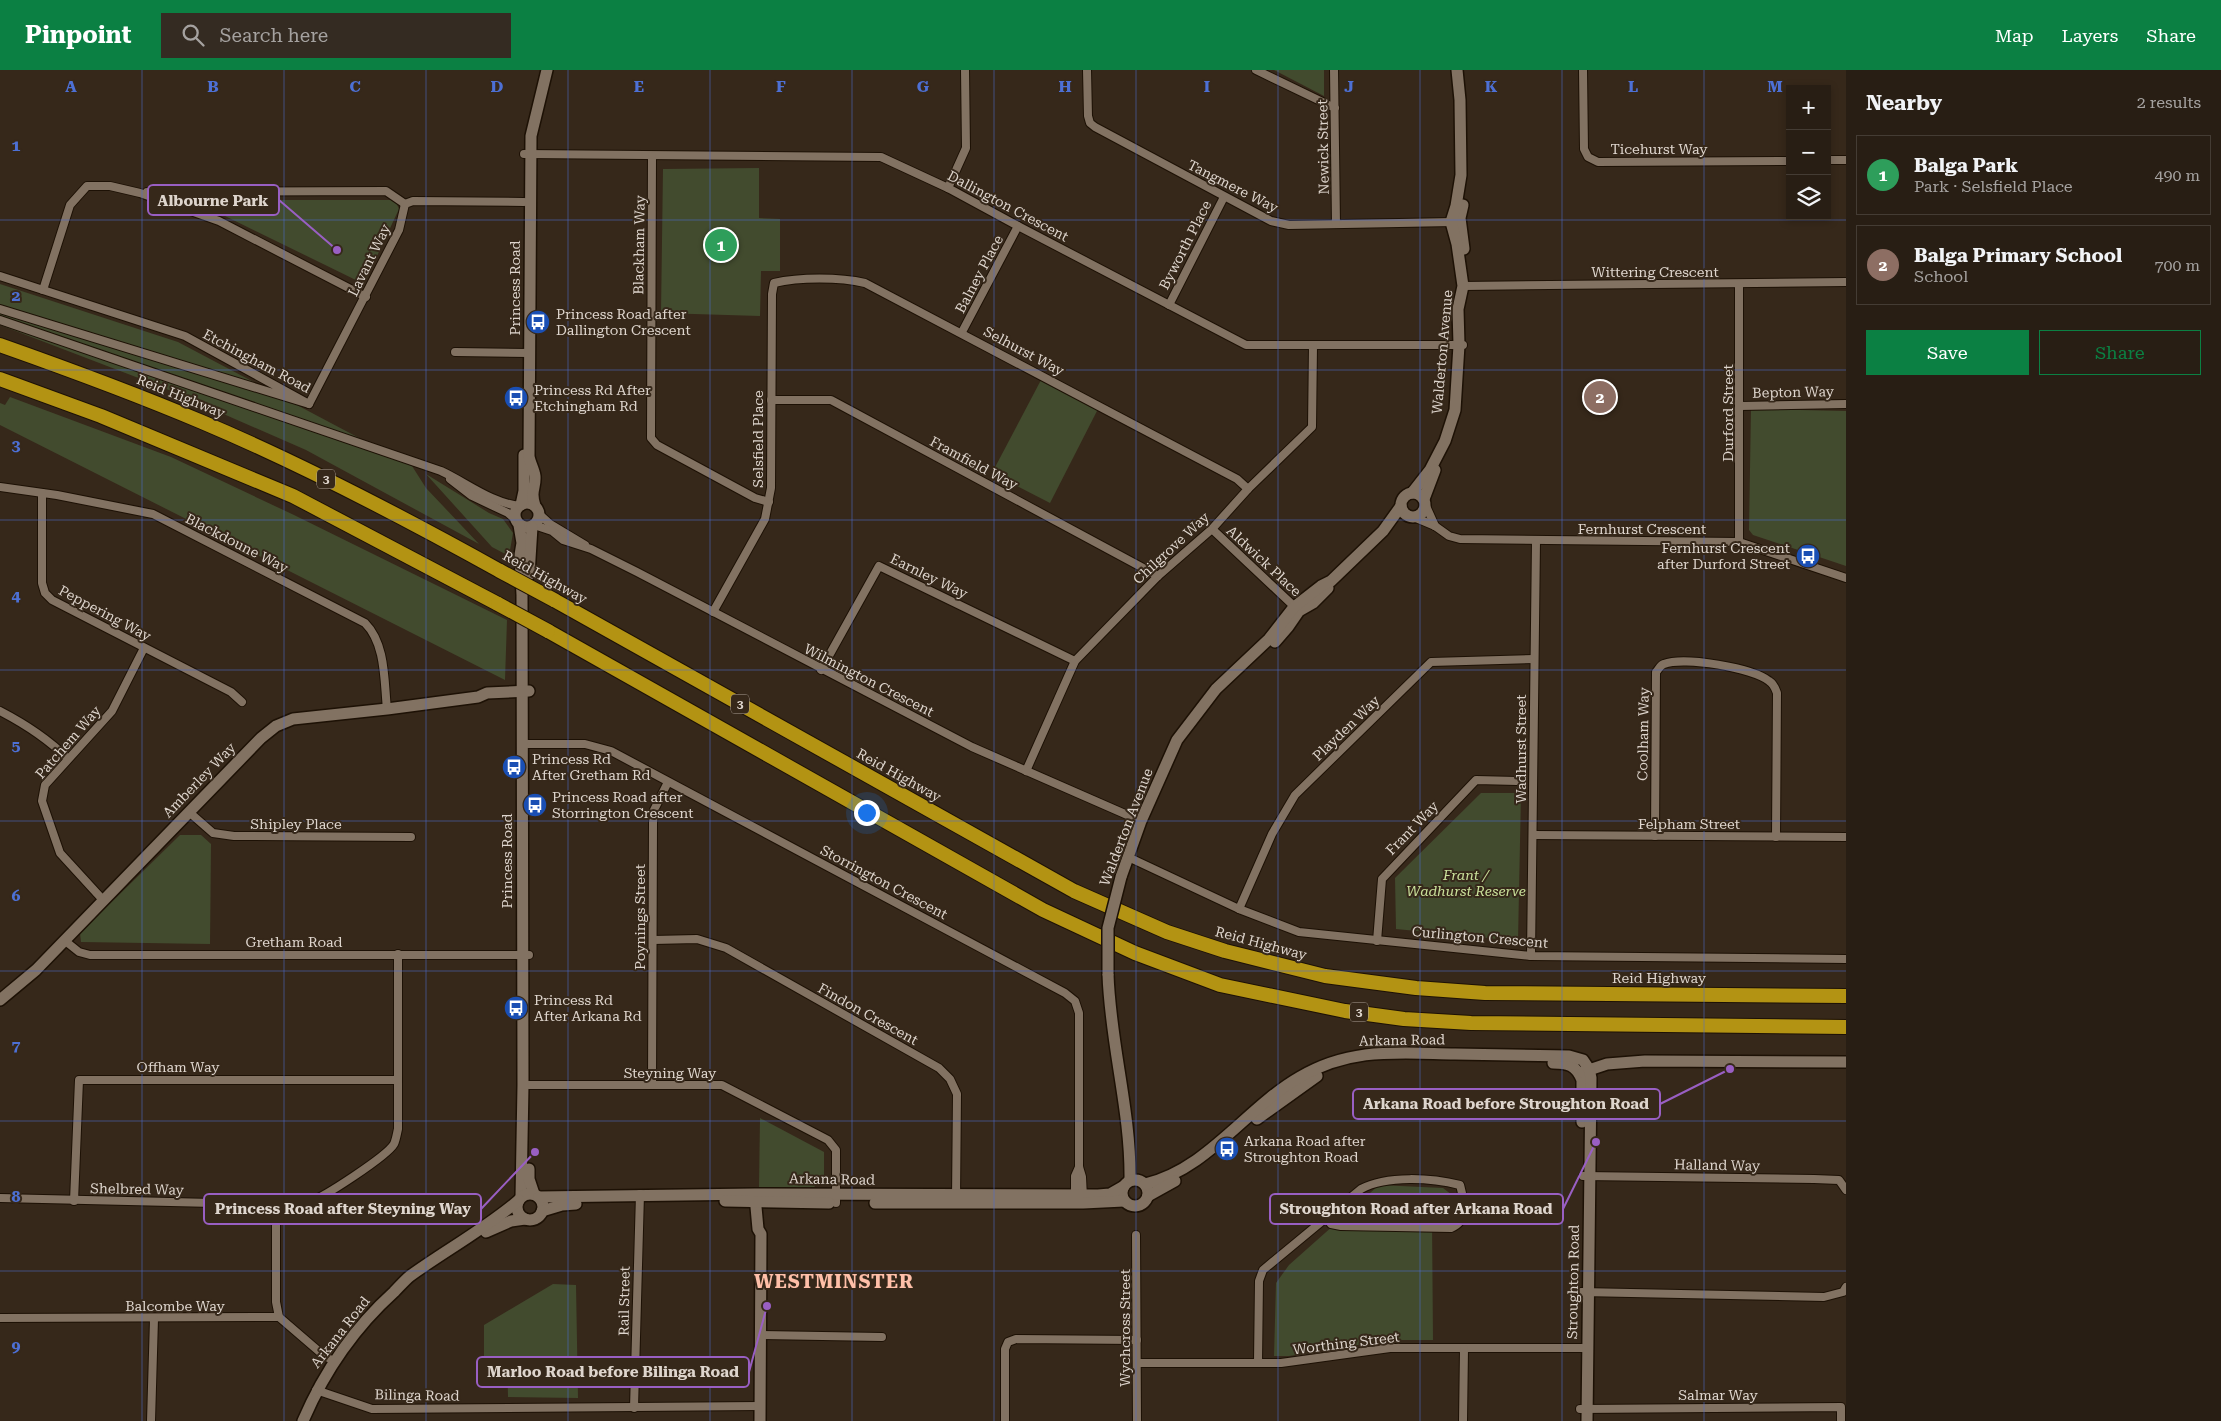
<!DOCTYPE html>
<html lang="en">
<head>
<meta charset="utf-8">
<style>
	:root { --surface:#281e14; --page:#342b22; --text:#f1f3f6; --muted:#a5a2a0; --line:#443c34; --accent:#0b8043 }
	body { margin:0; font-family:"Roboto Serif",serif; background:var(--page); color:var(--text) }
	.controls { position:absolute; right:15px; top:15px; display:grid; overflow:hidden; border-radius:0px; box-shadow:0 2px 8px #0003 }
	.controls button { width:45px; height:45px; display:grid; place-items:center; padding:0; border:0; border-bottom:1px solid var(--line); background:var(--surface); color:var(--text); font:25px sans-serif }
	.you { position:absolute; left:866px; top:742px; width:18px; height:18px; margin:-12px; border:4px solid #fff; border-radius:50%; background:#1a73e8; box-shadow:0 0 0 8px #1a73e833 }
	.badge { display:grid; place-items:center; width:32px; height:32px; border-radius:50%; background:var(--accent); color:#fff; font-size:16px; font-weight:700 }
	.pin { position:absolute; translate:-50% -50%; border:2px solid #fff; box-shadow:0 1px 5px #0006 }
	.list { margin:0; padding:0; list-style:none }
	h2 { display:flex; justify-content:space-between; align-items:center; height:65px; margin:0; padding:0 20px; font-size:21px }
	h2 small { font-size:16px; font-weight:400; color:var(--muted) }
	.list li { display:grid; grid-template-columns:32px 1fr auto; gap:15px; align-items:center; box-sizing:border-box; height:80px; margin:0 10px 10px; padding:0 10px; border:1px solid var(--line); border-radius:0px }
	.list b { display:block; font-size:19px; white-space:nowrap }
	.list p { margin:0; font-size:16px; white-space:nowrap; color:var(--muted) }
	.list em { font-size:16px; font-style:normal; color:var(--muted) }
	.actions { display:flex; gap:10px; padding:15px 20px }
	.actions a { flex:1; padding:11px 0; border:1px solid var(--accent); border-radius:0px; text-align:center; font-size:18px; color:var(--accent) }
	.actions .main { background:var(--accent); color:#fff }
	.icon { flex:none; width:28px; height:28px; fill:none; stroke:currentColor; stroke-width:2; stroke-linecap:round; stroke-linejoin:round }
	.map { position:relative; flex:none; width:1846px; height:1351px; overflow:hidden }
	header { display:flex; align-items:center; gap:30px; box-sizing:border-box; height:70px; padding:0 25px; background:var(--accent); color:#fff }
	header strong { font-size:24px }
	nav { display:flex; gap:28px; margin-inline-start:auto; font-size:18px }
	.search { width:350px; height:45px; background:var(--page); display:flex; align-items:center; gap:12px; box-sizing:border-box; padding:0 18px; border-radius:0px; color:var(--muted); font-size:19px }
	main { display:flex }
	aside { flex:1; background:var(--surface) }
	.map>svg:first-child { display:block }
	.green { fill:#424b2e }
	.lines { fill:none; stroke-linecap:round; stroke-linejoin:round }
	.street-casing { stroke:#1d1105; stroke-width:10 }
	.secondary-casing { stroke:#1d1105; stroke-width:14 }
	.highway-casing { stroke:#1d1105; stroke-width:16 }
	.street { stroke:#827262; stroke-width:8 }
	.secondary { stroke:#827262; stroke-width:11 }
	.highway { stroke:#b39313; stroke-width:14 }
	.secondary-bridge-casing { stroke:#1d1105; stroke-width:14; stroke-linecap:butt }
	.highway-bridge-casing { stroke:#1d1105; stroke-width:16; stroke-linecap:butt }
	.secondary-bridge { stroke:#827262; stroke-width:11 }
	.highway-bridge { stroke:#b39313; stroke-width:14 }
	.grid { fill:none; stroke:#4d70d5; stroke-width:1; stroke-opacity:0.55 }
	.labels { text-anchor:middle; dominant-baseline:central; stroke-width:4; stroke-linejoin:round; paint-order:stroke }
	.shield { fill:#36281a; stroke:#aca197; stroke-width:1 }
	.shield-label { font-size:12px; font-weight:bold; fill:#ded5cd }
	.street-label { font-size:14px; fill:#ded5cd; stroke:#36281a }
	.poi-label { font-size:14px; fill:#ded5cd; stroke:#36281a; text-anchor:start }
	.park-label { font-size:14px; font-style:italic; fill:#cae19b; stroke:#36281a }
	.district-label { font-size:19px; font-weight:bold; letter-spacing:1px; fill:#febfa8; stroke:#36281a }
	.grid-label { font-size:16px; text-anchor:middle; font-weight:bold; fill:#4d70d5; stroke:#36281a; stroke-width:4; stroke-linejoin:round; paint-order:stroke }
	.leader { fill:none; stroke:#995fc3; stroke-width:2 }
	.callout-dot { fill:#995fc3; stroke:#36281a; stroke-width:2 }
	.callout { fill:#36281a; stroke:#995fc3; stroke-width:2 }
	.callout-label { font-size:15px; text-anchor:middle; font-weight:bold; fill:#ded5cd }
</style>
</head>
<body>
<header>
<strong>Pinpoint</strong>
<div class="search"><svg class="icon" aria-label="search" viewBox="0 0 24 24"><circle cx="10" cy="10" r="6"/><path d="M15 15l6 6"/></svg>Search here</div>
<nav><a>Map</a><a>Layers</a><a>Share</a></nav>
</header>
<main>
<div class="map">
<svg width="1846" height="1351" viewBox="0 0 1846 1351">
	<rect width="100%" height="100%" fill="#36281a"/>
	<g class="green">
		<polygon points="1274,0 1324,0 1324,26"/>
		<polygon points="759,98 759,148 780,149 780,201 761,201 760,246 661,243 663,99"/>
		<polygon points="184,130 395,130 399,139 364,214 225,146"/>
		<polygon points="0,214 178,272 412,396 426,418 479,474 306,380 162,317 0,255"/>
		<polygon points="1041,310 1098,339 1050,433 992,403"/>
		<polygon points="10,327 171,387 294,445 507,550 505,610 0,355 0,333 5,335"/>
		<polygon points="1751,339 1846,341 1846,496 1753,465 1749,460"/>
		<polygon points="426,404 489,443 503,449 513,463 509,486 492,477"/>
		<polygon points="1481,723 1521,723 1518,871 1396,859 1395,808"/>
		<polygon points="180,765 201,765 211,774 210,874 81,872 80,863"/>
		<polygon points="760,1048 824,1082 824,1109 814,1117 759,1118"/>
		<polygon points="1379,1115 1443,1118 1456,1128 1456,1144 1449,1149 1432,1149 1433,1270 1389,1270 1289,1286 1274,1286 1276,1213 1289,1195"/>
		<polygon points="553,1214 576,1215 578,1328 508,1327 507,1287 484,1287 484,1255"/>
	</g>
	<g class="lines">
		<g class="street-casing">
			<g id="street">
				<polyline points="1087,0 1088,46 1090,53 1095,57 1271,151 1289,155 1454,152"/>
				<polyline points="1256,0 1335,38"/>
				<polyline points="1334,0 1336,154"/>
				<polyline points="1583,0 1584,79 1588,87 1598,92 1790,91"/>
				<polyline points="524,84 881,87 948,118 1018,156 1246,275 1463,275"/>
				<polyline points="652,86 651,368 657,375 755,428 769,432"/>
				<polyline points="1827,90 1846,90"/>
				<polyline points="948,118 966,78 965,0"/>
				<polyline points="147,122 386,121 405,134"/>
				<polyline points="0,206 185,266 309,334 0,239"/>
				<polyline points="1463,216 1846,212"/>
				<polyline points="43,220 70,135 87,116 110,116 140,123 219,151 366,227"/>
				<polyline points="1169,235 1224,127"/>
				<path d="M0 250 441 401C467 413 491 433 520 436"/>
				<polyline points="962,262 1018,156"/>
				<polyline points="455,282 529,283"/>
				<polyline points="771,330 831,330 1158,506"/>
				<polyline points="309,334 399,160 405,134 413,131 524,132"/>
				<polyline points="1740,336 1846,334"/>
				<polyline points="450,409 472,426 508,443 516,450"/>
				<path d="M0 417 57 425 153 444 365 553C386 574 384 611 387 639"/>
				<polyline points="42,423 42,513 45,523 52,530 231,622 242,632"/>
				<polyline points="1426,436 1435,456"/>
				<polyline points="539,444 550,454 585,475"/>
				<polyline points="1416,448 1435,456 1449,466 1460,469 1739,472 1846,508"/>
				<polyline points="534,455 552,461 563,470 591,479 637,502 972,677 1141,751"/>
				<polyline points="1212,459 1298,540"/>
				<polyline points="1739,472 1739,214"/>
				<path d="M713 542 765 449 771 418 772 224 774 213C799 207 840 207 865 213L1237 409 1248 419"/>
				<polyline points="821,600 879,496 1075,591"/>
				<path d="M0 641C25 654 47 668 67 688"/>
				<polyline points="523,674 585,674 611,681 1065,923 1075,931 1079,943 1079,1097 1082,1107 1083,1128"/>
				<polyline points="1026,701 1075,591 1158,506 1212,459 1248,419 1312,357 1313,276"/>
				<polyline points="189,742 213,763 234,766 411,767"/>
				<polyline points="1533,765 1846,767"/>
				<path d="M1655 766 1656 602C1659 599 1660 595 1664 594 1684 586 1753 598 1769 611 1774 614 1775 618 1777 623L1776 767"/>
				<polyline points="1128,787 1239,839 1299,862 1531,886 1846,889"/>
				<polyline points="103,830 60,783 42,731 45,715 112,641 144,578"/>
				<polyline points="1239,839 1272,764 1295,725 1431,592 1534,589"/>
				<polyline points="64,870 79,882 90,885 529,885"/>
				<polyline points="653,870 697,869 726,878 939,998 950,1009 957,1024 956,1129"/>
				<polyline points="1377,871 1382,809 1476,710 1517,711"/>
				<polyline points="1531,886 1536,471"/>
				<polyline points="523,1015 722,1015 828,1070 836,1080 836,1133"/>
				<polyline points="652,1015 653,753 654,740 668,712"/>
				<polyline points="1583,1106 1814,1109 1839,1110 1846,1120"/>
				<path d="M0 1128 260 1134C276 1138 292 1138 309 1132 323 1128 387 1086 394 1074 396 1070 397 1063 398 1059V884"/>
				<polyline points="1075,1130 1075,1106 1079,1097"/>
				<polyline points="74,1131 79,1010 398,1010"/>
				<polyline points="276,1138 276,1232 279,1247"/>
				<polyline points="1136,1165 1137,1351"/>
				<polyline points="1581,1222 1824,1227 1843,1222 1846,1217"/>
				<polyline points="0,1248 279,1247 322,1284 333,1291"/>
				<polyline points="760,1265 882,1267"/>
				<path d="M1258 1292 1259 1211 1263 1200 1361 1119C1387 1105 1432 1108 1460 1115 1464 1131 1470 1150 1451 1158L1341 1156 1331 1154 1326 1148"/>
				<polyline points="1137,1293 1281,1293 1390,1278 1587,1278"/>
				<polyline points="316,1320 372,1339 760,1336"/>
				<polyline points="634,1338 640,1124"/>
				<polyline points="1580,1339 1841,1337 1841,1351"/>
				<polyline points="151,1351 154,1249"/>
				<polyline points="1005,1351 1005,1279 1008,1272 1016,1269 1137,1270"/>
				<polyline points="1463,1351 1464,1279"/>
			</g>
		</g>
		<g class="secondary-casing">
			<g id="secondary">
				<polyline points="1463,135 1460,148 1464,179"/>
				<circle cx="1413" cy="435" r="12"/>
				<polyline points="1412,423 1430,400 1445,371 1455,340 1459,275 1458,239 1463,216 1457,174 1451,152 1456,136 1461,105 1460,30 1457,0"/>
				<polyline points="1424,429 1435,400"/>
				<circle cx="527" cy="445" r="12"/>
				<polyline points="521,435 524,421 524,385"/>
				<path d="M535 436C530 420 536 418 535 406 534 399 530 393 529 386L531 66 547 0"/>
				<polyline points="519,455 522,473 520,485 522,525 523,1015 521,1127"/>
				<polyline points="529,505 532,457"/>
				<polyline points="1275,572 1288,557 1299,541 1313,533 1328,518"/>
				<polyline points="1121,807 1141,751 1177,670 1216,619 1269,569 1294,537 1321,516 1331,511 1383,461 1401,436"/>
				<path d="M1108 904C1110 973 1131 1041 1130 1110"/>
				<polyline points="0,930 36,900 261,668 276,656 293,649 387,639 478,627 487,623 529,621"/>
				<path d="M1553 993C1568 993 1576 995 1582 1010V1052"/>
				<polyline points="1583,1002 1607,994 1645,991 1846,992"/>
				<polyline points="1257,1049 1317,1006"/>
				<polyline points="529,1099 529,1109 534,1124"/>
				<circle cx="1135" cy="1123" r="13"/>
				<path d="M1145 1114C1207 1100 1246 1038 1300 1007 1351 977 1398 983 1455 984 1493 985 1531 985 1569 986L1583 990 1589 999 1591 1008 1587 1351"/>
				<circle cx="530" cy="1137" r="13"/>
				<polyline points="755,1126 758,1159 761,1164 760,1351"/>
				<polyline points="1148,1126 1175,1111"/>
				<polyline points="539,1127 755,1124 1098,1125 1110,1124 1124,1116"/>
				<polyline points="725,1131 829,1133"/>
				<polyline points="875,1133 1083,1133 1124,1131"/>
				<polyline points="542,1141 562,1135 576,1134"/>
				<polyline points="486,1162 511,1151 525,1149"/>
				<path d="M303 1351C324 1302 354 1258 394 1222 399 1217 404 1211 410 1206 446 1180 485 1159 519 1130"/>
			</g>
		</g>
		<g class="highway-casing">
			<g id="highway">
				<path d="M0 275C68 299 136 324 202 352 304 395 403 447 500 501"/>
				<polyline points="0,309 101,346 293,426 498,534"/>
				<polyline points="554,530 1074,821 1167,862 1225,881 1325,906 1416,918 1485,923 1846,926"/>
				<polyline points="548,561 1043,840 1135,883 1220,915 1345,941 1404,949 1471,953 1846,957"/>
			</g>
		</g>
		<use href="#street" class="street"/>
		<use href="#secondary" class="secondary"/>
		<use href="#highway" class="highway"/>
		<g class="secondary-bridge-casing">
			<polyline id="secondary-bridge" points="1108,904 1108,858 1121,807"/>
		</g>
		<g class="highway-bridge-casing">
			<g id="highway-bridge">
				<polyline points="500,501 554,530"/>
				<polyline points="498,534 548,561"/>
			</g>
		</g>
		<use href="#secondary-bridge" class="secondary-bridge"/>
		<use href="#highway-bridge" class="highway-bridge"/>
	</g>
	<path class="grid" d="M142 0V1351M284 0V1351M426 0V1351M568 0V1351M710 0V1351M852 0V1351M994 0V1351M1136 0V1351M1278 0V1351M1420 0V1351M1562 0V1351M1704 0V1351M0 150H1846M0 300H1846M0 450H1846M0 600H1846M0 751H1846M0 901H1846M0 1051H1846M0 1201H1846"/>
	<defs>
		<g id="bus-disc" transform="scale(1.25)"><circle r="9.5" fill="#1a4fb4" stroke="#36281a"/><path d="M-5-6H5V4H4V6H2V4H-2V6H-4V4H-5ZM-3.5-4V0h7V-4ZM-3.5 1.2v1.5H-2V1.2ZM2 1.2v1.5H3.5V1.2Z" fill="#fff"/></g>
	</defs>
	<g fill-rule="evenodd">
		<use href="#bus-disc" x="538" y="252"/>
		<use href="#bus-disc" x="516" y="328"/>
		<use href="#bus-disc" x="1808" y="486"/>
		<use href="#bus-disc" x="514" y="697"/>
		<use href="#bus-disc" x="535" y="735"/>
		<use href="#bus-disc" x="516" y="938"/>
		<use href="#bus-disc" x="1227" y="1079"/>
	</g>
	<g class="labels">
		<g class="shield">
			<rect x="317" y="399.5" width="18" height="19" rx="4"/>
			<rect x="731" y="624.5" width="18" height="19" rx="4"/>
			<rect x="1350" y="932.5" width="18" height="19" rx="4"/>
		</g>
		<g class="shield-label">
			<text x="326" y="409">3</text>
			<text x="740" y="634">3</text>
			<text x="1359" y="942">3</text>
		</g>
		<g class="street-label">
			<text transform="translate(1323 77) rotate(-91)">Newick Street</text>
			<text x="1659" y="79">Ticehurst Way</text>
			<text transform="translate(1233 116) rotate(27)">Tangmere Way</text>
			<text transform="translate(1008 136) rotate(28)">Dallington Crescent</text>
			<text transform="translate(639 175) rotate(-89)">Blackham Way</text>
			<text transform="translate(1185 175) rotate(-63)">Byworth Place</text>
			<text transform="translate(369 190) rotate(-64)">Lavant Way</text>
			<text x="1655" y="202">Wittering Crescent</text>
			<text transform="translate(979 204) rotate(-62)">Balney Place</text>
			<text transform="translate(515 218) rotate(-90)">Princess Road</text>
			<text transform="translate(1024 281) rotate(28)">Selhurst Way</text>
			<text transform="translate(1442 282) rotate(-85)">Walderton Avenue</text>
			<text transform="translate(257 291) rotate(28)">Etchingham Road</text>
			<text transform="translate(1793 322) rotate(-1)">Bepton Way</text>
			<text transform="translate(181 326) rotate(22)">Reid Highway</text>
			<text transform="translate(1728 343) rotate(-90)">Durford Street</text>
			<text transform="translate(758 369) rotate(-90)">Selsfield Place</text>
			<text transform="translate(974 393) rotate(28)">Framfield Way</text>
			<text x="1642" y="459">Fernhurst Crescent</text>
			<text transform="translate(237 473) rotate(27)">Blackdoune Way</text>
			<text transform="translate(1171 478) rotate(-43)">Chilgrove Way</text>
			<text transform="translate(1264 491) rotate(43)">Aldwick Place</text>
			<text transform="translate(929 506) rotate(26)">Earnley Way</text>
			<text transform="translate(545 507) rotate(29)">Reid Highway</text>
			<text transform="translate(105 543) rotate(28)">Peppering Way</text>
			<text transform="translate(869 610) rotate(27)">Wilmington Crescent</text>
			<text transform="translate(1346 658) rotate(-44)">Playden Way</text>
			<text transform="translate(1643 664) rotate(-89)">Coolham Way</text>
			<text transform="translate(68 672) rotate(-49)">Patchem Way</text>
			<text transform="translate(1521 679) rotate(-90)">Wadhurst Street</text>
			<text transform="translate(899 705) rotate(29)">Reid Highway</text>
			<text transform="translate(199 710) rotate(-46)">Amberley Way</text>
			<text x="296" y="754">Shipley Place</text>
			<text x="1689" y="754">Felpham Street</text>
			<text transform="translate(1126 757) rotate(-69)">Walderton Avenue</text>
			<text transform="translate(1412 758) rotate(-46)">Frant Way</text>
			<text transform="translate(507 791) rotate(-90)">Princess Road</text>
			<text transform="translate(884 812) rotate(28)">Storrington Crescent</text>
			<text transform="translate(640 847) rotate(-90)">Poynings Street</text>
			<text transform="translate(1480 867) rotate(5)">Curlington Crescent</text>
			<text x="294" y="872">Gretham Road</text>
			<text transform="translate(1261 873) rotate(15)">Reid Highway</text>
			<text x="1659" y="908">Reid Highway</text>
			<text transform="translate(868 944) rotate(29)">Findon Crescent</text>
			<text transform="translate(1402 970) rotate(-1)">Arkana Road</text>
			<text x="178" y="997">Offham Way</text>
			<text x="670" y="1003">Steyning Way</text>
			<text transform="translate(1717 1095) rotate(1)">Halland Way</text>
			<text transform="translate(832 1109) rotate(1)">Arkana Road</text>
			<text transform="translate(137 1119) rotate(1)">Shelbred Way</text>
			<text transform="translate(1573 1212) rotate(-89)">Stroughton Road</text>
			<text transform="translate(624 1231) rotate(-89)">Rail Street</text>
			<text x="175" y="1236">Balcombe Way</text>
			<text transform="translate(1125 1258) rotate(-90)">Wychcross Street</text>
			<text transform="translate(340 1262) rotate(-52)">Arkana Road</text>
			<text transform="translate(1346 1273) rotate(-7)">Worthing Street</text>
			<text transform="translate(417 1325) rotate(1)">Bilinga Road</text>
			<text x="1718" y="1325">Salmar Way</text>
		</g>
		<g class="poi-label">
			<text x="556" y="244">Princess Road after<tspan x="556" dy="16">Dallington Crescent</tspan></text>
			<text x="534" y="320">Princess Rd After<tspan x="534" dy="16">Etchingham Rd</tspan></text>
			<text x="1790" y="478" text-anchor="end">Fernhurst Crescent<tspan x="1790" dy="16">after Durford Street</tspan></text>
			<text x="532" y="689">Princess Rd<tspan x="532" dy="16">After Gretham Rd</tspan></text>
			<text x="552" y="727">Princess Road after<tspan x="552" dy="16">Storrington Crescent</tspan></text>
			<text x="534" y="930">Princess Rd<tspan x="534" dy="16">After Arkana Rd</tspan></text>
			<text x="1244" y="1071">Arkana Road after<tspan x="1244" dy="16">Stroughton Road</tspan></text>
		</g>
		<g class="park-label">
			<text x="1466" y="805">Frant /<tspan x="1466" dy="16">Wadhurst Reserve</tspan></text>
		</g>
		<g class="district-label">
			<text x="834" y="1211">WESTMINSTER</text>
		</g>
	</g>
	<g class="grid-label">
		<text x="71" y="22">A</text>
		<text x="213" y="22">B</text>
		<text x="355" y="22">C</text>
		<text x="497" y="22">D</text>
		<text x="639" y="22">E</text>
		<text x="781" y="22">F</text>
		<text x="923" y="22">G</text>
		<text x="1065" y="22">H</text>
		<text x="1207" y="22">I</text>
		<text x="1349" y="22">J</text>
		<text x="1491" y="22">K</text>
		<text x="1633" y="22">L</text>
		<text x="1775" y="22">M</text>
		<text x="16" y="81">1</text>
		<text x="16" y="231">2</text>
		<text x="16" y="381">3</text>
		<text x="16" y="531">4</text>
		<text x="16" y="681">5</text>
		<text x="16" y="831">6</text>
		<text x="16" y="981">7</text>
		<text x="16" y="1132">8</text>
		<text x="16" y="1282">9</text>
	</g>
	<path class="leader" d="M337 180L279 130M1730 999L1660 1034M1596 1072L1563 1139M535 1082L481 1139M767 1236L749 1302"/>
	<g class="callout-dot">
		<circle cx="337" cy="180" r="5"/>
		<circle cx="1730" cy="999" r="5"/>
		<circle cx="1596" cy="1072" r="5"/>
		<circle cx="535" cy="1082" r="5"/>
		<circle cx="767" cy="1236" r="5"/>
	</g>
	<g class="callout">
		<rect x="148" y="115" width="131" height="30" rx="5"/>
		<rect x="1353" y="1019" width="307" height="30" rx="5"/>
		<rect x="1270" y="1124" width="293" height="30" rx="5"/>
		<rect x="204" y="1124" width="277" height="30" rx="5"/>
		<rect x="477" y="1287" width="272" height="30" rx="5"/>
	</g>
	<g class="callout-label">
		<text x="213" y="136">Albourne Park</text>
		<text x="1506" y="1039">Arkana Road before Stroughton Road</text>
		<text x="1416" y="1144">Stroughton Road after Arkana Road</text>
		<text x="343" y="1144">Princess Road after Steyning Way</text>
		<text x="613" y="1307">Marloo Road before Bilinga Road</text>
	</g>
</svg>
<div class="controls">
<button>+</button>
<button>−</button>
<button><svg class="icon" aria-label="layers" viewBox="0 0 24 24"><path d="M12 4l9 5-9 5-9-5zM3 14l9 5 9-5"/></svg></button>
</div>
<div class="you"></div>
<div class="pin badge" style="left:721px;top:175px;background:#2e9e5b">1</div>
<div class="pin badge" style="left:1600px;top:327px;background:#8d6e63">2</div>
</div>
<aside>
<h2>Nearby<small>2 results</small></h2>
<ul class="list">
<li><span class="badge" style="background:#2e9e5b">1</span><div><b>Balga Park</b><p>Park · Selsfield Place</p></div><em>490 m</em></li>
<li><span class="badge" style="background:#8d6e63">2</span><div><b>Balga Primary School</b><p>School</p></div><em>700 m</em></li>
</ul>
<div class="actions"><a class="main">Save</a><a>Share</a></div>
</aside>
</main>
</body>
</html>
